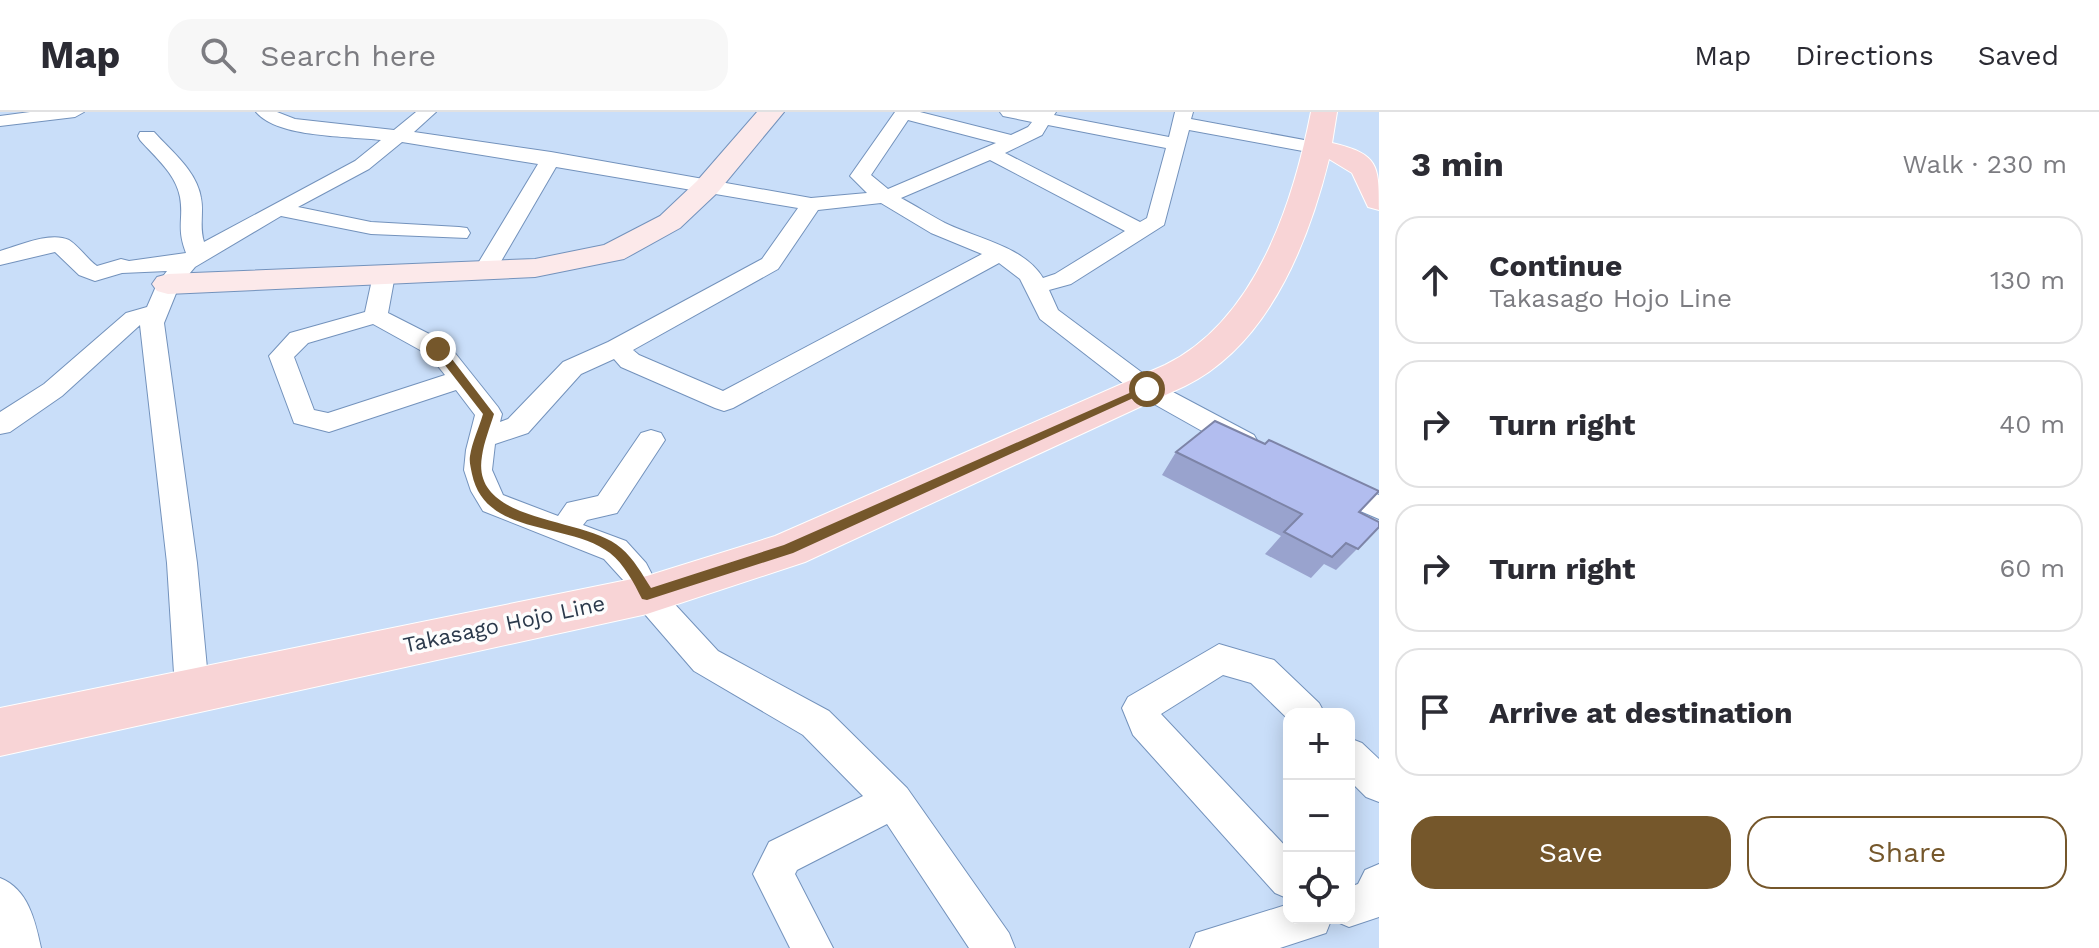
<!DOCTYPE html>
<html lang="en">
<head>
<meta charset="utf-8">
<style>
	:root { --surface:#fff; --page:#f7f7f7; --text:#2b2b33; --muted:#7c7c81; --line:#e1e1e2; --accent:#75572b }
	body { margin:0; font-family:"Work Sans",sans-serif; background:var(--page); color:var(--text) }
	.controls { position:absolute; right:24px; bottom:24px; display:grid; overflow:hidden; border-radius:16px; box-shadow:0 4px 20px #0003 }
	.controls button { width:72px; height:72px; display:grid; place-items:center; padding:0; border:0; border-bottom:2px solid var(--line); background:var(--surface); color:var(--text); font:40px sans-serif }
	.stop { position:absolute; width:24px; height:24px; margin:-18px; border:6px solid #75572b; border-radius:50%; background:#fff }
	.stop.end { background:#75572b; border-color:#fff; box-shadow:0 2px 8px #0008 }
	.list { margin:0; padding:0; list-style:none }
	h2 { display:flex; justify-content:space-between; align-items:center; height:104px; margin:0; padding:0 32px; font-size:34px }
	h2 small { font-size:26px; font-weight:400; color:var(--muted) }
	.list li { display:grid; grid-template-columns:52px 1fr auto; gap:24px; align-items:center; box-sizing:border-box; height:128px; margin:0 16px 16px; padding:0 16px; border:2px solid var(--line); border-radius:24px }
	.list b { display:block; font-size:30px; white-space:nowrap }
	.list p { margin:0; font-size:26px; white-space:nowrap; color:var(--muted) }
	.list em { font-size:26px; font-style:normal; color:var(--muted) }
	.actions { display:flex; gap:16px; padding:24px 32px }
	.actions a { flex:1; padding:18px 0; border:2px solid var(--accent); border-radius:24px; text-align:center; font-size:28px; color:var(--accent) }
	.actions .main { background:var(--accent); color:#fff }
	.icon { flex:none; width:44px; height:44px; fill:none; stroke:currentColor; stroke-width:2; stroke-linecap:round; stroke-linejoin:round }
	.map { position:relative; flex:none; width:1379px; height:836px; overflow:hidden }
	header { display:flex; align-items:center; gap:48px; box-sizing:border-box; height:112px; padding:0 40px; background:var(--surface); border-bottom:2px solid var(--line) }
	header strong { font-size:38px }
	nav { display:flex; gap:44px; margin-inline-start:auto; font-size:28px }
	.search { width:560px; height:72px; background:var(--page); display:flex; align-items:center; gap:20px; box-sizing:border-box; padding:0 28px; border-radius:24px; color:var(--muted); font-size:30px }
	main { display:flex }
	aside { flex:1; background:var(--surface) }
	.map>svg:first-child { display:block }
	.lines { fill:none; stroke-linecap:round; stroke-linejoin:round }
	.street-casing { stroke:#7392bc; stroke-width:2 }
	.secondary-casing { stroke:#7392bc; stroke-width:2 }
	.primary-casing { stroke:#fff; stroke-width:2 }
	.street { fill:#fff; fill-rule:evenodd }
	.secondary { fill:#fce9ea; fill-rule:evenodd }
	.primary { fill:#f8d4d6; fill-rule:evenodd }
	.wall { fill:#99a3ce }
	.building { fill:#b2bdef; stroke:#7d84a7; stroke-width:2 }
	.route { fill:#75572b }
	.labels { text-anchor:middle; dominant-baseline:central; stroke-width:7; stroke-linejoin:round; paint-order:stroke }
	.street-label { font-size:22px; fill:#2b394b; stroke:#fdfdfd }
</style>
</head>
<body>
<header>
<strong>Map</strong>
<div class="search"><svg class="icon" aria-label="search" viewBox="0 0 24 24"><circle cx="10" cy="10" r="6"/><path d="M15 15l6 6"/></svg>Search here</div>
<nav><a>Map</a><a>Directions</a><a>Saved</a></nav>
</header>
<main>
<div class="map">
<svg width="1379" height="836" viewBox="0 0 1379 836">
	<rect width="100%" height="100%" fill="#c9def9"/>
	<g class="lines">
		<g class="street-casing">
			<g id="street">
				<polygon points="30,0 84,0 75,5 0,14 0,4"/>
				<path d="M256 0H277L295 7 394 18 416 0H436L414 20 551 40 811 86 867 81 850 64 895 0H920L1011 23 1028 15 1032 10 1003 4 1000 0H1056L1054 3 1169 25 1175 0H1193L1191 7 1326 32 1329 36 1326 40 1319 42 1189 18 1164 113 1071 172 1049 178 1058 198 1156 271 1254 323 1258 330 1254 337 1244 340 1234 337 1138 283 1040 207 1020 167 999 151 733 296 724 299 715 296 621 255 614 247 581 262 528 321 495 332 492 358 503 383 558 404 567 391 598 384 641 321 651 318 661 321 665 328 617 401 587 408 583 413 626 429 646 451 658 474 718 539 829 599 907 676 1009 821 1015 836H969L887 712 797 758 795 762 833 836H790L753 762 769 730 863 684 803 623 694 559 636 492 624 469 604 447 483 399 471 379 464 358 466 338 475 303 456 278 329 320 294 311 269 244 290 221 365 200 373 163 376 158H392L395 163 388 201 447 231 498 295 502 302 500 310 508 307 563 250 608 230 762 147 798 96 556 55 496 158 493 163H477L474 158 538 52 402 30 369 57 298 95 371 110 459 115 467 116 470 121 467 126 371 122 281 104 195 155 179 174 164 211 197 451 209 577 204 588 192 592 180 588 175 577 167 451 140 213 62 284 10 320 0 322V300L44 272 126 201 147 195 157 172 167 159 122 161 95 169 79 163 55 140 0 153V139C18 134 50 119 69 128 79 134 87 147 97 154L121 147 129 149 186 141C176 115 184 107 180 85 176 62 155 45 140 28L138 24 140 20H154C171 39 197 59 201 86 204 101 199 114 204 130L355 49 381 28C348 24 278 26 256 0ZM908 8 996 31 888 77 871 63ZM1048 13 1166 36 1147 106 1140 110 1005 41 1042 23ZM990 48 1125 119 1055 162 1043 166C1024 134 975 126 945 111 930 103 916 94 901 86ZM881 91 931 121 982 142 723 279 639 243 633 238 778 157 818 98ZM373 212 429 243 445 263 328 301 314 298 294 245 308 231Z"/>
				<polygon points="1333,364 1379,383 1379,407 1323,383 1319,375 1323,367"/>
				<polygon points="1219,532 1274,548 1319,591 1325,602 1289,602 1289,608 1251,571 1223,563 1161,602 1289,738 1289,787 1275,781 1133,623 1122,596 1128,585"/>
				<polygon points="1349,626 1362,631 1379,647 1379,690 1366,685 1349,668"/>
				<polygon points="1379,752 1379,805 1349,815 1335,809 1333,806 1349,806 1349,775 1358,772 1365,758"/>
				<path d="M0 766C28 777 35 808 41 836H0Z"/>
				<polygon points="1289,792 1289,806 1332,806 1326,821 1280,836 1190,836 1196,821"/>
			</g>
		</g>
		<g class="secondary-casing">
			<polygon id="secondary" points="757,0 784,0 717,81 680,116 624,147 535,165 168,182 157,179 152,172 157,165 168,162 535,147 604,133 660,104 697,69"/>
		</g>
		<g class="primary-casing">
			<path id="primary" d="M1311 0H1337L1332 31C1379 42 1379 53 1379 98L1368 95 1352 61 1329 47C1308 132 1268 233 1185 274L805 450 647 502 0 644V596L647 464 775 424 1165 253C1255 209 1293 92 1311 0Z"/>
		</g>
		<use href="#street" class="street"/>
		<use href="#secondary" class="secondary"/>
		<use href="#primary" class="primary"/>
	</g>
	<polygon class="wall" points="1265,332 1379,380 1360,400 1379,415 1336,458 1324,452 1311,466 1265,442 1281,424 1162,363 1176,340"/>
	<polygon class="building" points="1215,309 1265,332 1269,328 1379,379 1359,400 1379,410 1379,415 1358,437 1346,431 1332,445 1284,420 1302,402 1176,340"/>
	<path class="route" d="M434 234H442L494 302C490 315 484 330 482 344 470 413 586 404 621 436 634 447 642 462 651 476L784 433 1143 275 1153 277 793 441 647 488 642 487C634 471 624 452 610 441 568 409 485 425 472 362 471 356 469 350 470 344 472 330 479 316 483 302L434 239Z"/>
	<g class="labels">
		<g class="street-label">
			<text transform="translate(504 512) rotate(-12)">Takasago Hojo Line</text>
		</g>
	</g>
</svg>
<div class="controls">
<button>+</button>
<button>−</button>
<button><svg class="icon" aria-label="locate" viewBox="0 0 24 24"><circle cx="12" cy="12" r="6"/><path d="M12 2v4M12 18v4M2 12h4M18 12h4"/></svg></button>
</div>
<div class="stop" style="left:1147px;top:277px"></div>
<div class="stop end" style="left:438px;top:237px"></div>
</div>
<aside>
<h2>3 min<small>Walk · 230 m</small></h2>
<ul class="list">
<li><svg class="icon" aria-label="ahead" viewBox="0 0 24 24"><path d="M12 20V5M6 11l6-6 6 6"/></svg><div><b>Continue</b><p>Takasago Hojo Line</p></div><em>130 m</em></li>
<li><svg class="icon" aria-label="right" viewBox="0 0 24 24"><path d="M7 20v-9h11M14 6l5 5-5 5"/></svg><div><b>Turn right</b></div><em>40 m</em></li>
<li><svg class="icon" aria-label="right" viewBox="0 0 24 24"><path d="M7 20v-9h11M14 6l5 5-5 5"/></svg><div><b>Turn right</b></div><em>60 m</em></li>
<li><svg class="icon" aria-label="arrive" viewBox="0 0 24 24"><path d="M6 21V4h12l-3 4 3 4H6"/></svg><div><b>Arrive at destination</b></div></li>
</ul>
<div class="actions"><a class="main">Save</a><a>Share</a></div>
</aside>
</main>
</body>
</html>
